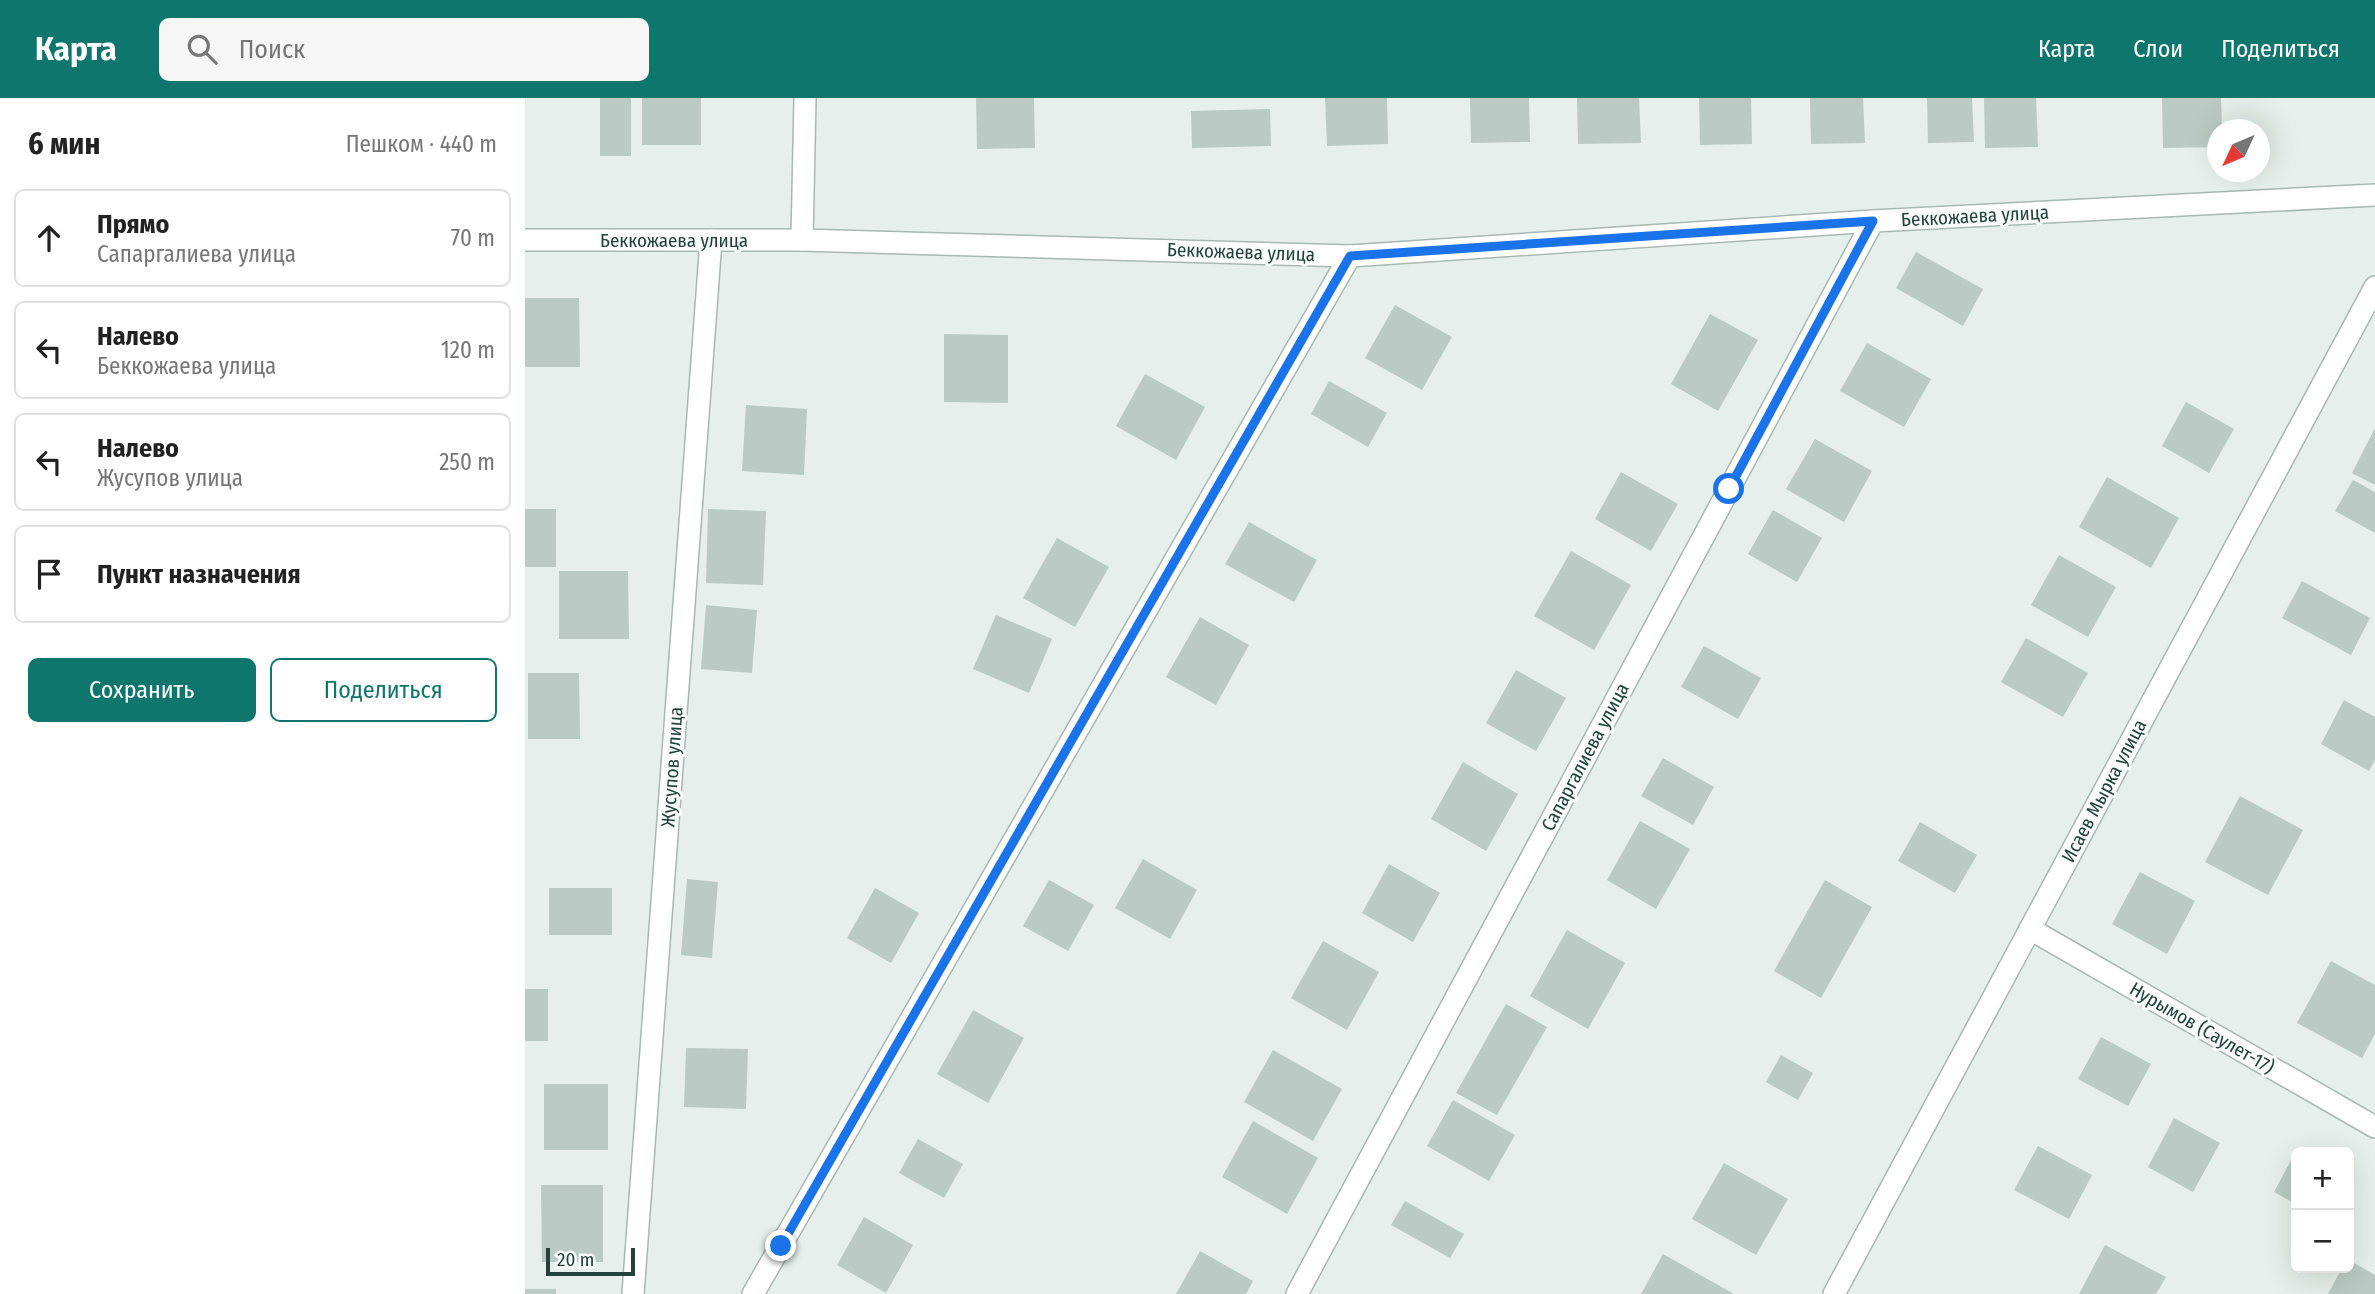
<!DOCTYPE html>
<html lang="ru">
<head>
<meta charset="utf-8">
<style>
	:root { --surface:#fff; --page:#f6f6f6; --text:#222; --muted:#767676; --line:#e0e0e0; --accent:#0f766e }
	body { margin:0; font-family:"Fira Sans Condensed",sans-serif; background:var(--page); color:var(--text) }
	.controls { position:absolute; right:21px; bottom:21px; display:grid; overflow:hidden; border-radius:10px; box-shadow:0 7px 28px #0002 }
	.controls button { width:63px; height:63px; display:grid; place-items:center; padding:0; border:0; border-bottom:2px solid var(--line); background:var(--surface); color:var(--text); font:35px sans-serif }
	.compass { position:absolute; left:1682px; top:21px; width:63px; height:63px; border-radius:50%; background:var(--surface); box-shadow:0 7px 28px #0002; rotate:226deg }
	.scale { position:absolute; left:21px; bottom:18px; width:89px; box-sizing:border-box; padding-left:7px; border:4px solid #24423a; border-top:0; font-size:19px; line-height:24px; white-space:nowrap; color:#24423a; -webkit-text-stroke:5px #f7fbf9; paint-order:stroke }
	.stop { position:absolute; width:21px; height:21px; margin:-16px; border:5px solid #1a73e8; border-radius:50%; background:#fff }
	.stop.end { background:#1a73e8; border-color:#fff; box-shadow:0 2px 7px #0008 }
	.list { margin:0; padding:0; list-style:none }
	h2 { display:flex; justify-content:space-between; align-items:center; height:91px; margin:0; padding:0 28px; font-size:30px }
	h2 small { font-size:23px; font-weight:400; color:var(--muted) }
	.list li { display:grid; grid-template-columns:46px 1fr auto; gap:21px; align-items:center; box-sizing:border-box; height:98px; margin:0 14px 14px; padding:0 14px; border:2px solid var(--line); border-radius:10px }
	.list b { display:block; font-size:26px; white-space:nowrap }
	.list p { margin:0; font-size:23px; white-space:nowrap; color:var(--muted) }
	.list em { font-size:23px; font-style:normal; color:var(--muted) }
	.actions { display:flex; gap:14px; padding:21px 28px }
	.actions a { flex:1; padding:16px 0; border:2px solid var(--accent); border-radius:10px; text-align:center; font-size:24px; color:var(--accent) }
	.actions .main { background:var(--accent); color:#fff }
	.icon { flex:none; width:38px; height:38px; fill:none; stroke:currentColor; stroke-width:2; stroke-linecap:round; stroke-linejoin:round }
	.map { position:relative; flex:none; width:1850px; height:1196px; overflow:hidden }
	header { display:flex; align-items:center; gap:42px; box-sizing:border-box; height:98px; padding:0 35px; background:var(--accent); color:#fff }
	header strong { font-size:33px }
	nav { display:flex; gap:38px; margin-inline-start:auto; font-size:24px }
	.search { width:490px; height:63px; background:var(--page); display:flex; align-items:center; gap:18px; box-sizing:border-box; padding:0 24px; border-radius:10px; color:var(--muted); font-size:26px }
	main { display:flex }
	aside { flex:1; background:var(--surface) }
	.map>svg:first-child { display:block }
	.building { fill:#bbcac4 }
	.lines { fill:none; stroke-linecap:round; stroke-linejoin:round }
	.minor-casing { stroke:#a8b8b2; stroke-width:24 }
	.minor { stroke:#fff; stroke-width:21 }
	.route { stroke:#1a73e8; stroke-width:9 }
	.labels { text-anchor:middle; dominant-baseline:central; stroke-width:6; stroke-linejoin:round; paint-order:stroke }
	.street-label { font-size:19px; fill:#24423a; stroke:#f7fbf9 }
</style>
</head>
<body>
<header>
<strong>Карта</strong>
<div class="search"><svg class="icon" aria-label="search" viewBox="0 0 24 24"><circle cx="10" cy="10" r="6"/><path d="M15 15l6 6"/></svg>Поиск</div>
<nav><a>Карта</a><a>Слои</a><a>Поделиться</a></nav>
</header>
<main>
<aside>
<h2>6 мин<small>Пешком · 440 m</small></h2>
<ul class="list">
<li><svg class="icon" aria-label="ahead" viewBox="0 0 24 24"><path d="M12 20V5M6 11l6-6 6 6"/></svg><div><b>Прямо</b><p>Сапаргалиева улица</p></div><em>70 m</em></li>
<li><svg class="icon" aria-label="left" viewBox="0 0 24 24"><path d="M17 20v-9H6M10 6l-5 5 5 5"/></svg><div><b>Налево</b><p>Беккожаева улица</p></div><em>120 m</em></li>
<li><svg class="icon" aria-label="left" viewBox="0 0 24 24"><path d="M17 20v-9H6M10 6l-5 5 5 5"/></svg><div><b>Налево</b><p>Жусупов улица</p></div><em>250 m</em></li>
<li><svg class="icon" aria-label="arrive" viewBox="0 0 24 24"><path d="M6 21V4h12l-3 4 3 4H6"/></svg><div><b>Пункт назначения</b></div></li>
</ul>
<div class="actions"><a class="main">Сохранить</a><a>Поделиться</a></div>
</aside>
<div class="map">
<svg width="1850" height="1196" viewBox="0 0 1850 1196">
	<rect width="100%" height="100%" fill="#e6efeb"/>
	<g class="building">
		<rect x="75" y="0" width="31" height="58"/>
		<rect x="117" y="0" width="59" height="47"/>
		<polygon points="451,0 509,0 510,50 452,51"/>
		<polygon points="800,0 862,0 863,46 802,48"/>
		<polygon points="945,0 1004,0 1005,44 946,45"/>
		<polygon points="1052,0 1114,0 1116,45 1053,46"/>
		<polygon points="1174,0 1226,0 1227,46 1175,47"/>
		<polygon points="1285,0 1338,0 1340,45 1286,46"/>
		<polygon points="1402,0 1447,0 1449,44 1403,45"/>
		<polygon points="1459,0 1511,0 1513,49 1460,50"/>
		<polygon points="1637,0 1696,0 1697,32 1692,32 1692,49 1638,50"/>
		<polygon points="745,11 746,48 667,50 666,13"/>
		<polygon points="1391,154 1458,191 1438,228 1371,190"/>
		<polygon points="0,200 54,200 55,269 0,269"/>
		<polygon points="870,207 927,239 897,292 840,260"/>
		<polygon points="1185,216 1233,242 1193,313 1146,286"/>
		<polygon points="419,236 483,237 483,305 419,304"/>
		<polygon points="1342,245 1406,281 1379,329 1315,293"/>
		<polygon points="620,276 680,309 651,362 591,328"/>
		<polygon points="804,283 862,315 843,349 786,316"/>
		<polygon points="1661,304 1709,331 1684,375 1637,348"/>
		<polygon points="221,307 282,311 279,377 217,373"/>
		<polygon points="1850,330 1850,387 1827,375"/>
		<polygon points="1290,341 1347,373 1319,424 1261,391"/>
		<polygon points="1096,374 1153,406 1126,453 1070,421"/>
		<polygon points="1582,379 1654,420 1626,470 1554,429"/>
		<polygon points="1828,382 1850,394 1850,435 1810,413"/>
		<rect x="0" y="411" width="31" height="58"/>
		<polygon points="183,411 241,413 238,487 181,485"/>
		<polygon points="1248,412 1297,440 1272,484 1223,456"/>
		<polygon points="724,424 792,462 769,504 700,466"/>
		<polygon points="532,440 584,469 550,529 498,500"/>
		<polygon points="1046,453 1106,487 1069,552 1009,518"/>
		<polygon points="1534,457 1591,489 1563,539 1506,507"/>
		<polygon points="34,473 103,473 104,541 34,541"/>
		<polygon points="1777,483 1845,520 1826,557 1757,520"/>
		<polygon points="181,507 232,512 227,575 176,571"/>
		<polygon points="471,517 527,541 504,595 448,571"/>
		<polygon points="675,519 724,547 691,607 641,579"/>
		<polygon points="1501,540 1563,575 1538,619 1476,584"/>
		<polygon points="1179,548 1236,580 1213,621 1156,589"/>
		<polygon points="991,572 1041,600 1011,653 961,625"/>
		<polygon points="3,575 54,575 55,641 3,641"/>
		<polygon points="1819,602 1850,619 1850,662 1844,673 1796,646"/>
		<polygon points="1138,660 1189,689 1168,727 1116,698"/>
		<polygon points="938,664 993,696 961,753 906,721"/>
		<polygon points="1715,698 1778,732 1743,797 1680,764"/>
		<polygon points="1115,723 1165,751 1131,811 1082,782"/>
		<polygon points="1395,724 1452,757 1430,795 1373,763"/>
		<polygon points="618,761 672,792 645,841 590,810"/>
		<polygon points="864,766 915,795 888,844 837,815"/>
		<polygon points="1615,774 1670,803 1642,856 1587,826"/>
		<polygon points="162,781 193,784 187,860 156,857"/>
		<polygon points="524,782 569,807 543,853 498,828"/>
		<polygon points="1300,782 1347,809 1296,900 1249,873"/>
		<rect x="24" y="790" width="63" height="47"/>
		<polygon points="350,790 394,815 366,865 322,840"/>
		<polygon points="1042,832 1100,865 1063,931 1005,898"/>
		<polygon points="798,843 854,874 822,932 766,900"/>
		<polygon points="1806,863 1850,887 1850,936 1837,960 1772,925"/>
		<rect x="0" y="891" width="23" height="52"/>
		<polygon points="981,906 1022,929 972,1017 931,995"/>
		<polygon points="448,912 499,940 463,1005 412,976"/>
		<polygon points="1576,939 1626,966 1603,1008 1553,981"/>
		<polygon points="161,950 223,951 221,1011 159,1009"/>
		<polygon points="748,952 817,991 788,1043 719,1004"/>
		<polygon points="1256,957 1288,975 1273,1002 1241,984"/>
		<rect x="19" y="986" width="64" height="66"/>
		<polygon points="928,1002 990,1037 964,1083 902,1048"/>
		<polygon points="1649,1020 1695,1045 1668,1094 1623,1069"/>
		<polygon points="728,1023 793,1060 762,1116 697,1079"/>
		<polygon points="393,1041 438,1066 419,1100 374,1075"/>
		<polygon points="1513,1048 1567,1077 1544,1121 1489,1092"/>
		<polygon points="1773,1049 1783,1054 1771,1054 1771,1106 1749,1094"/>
		<polygon points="1199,1065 1263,1101 1231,1157 1167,1121"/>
		<polygon points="16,1087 78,1087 78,1164 17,1164"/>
		<polygon points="880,1103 939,1136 925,1160 866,1127"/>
		<polygon points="339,1119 388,1147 361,1195 312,1167"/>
		<polygon points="1580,1147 1641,1179 1631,1196 1554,1196"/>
		<polygon points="675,1153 728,1183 721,1196 651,1196"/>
		<polygon points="1138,1156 1209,1196 1116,1196"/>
		<polygon points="1824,1162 1850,1177 1850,1196 1803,1196 1817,1170 1824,1170"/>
		<rect x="0" y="1191" width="31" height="5"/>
	</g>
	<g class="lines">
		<g class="minor-casing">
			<g id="minor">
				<polyline points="0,142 277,142 825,158 1348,123 1850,97"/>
				<polyline points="277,142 280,0"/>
				<polyline points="1505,831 1850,1029"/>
				<polyline points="108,1196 186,142"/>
				<polyline points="228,1196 825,158"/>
				<polyline points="772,1196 1348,123"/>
				<polyline points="1309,1196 1850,189"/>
			</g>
		</g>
		<use href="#minor" class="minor"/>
	</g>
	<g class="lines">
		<polyline class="route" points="256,1148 825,158 1348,123 1204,391"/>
	</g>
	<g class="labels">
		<g class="street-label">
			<text transform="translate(1450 118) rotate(-3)">Беккожаева улица</text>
			<text x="149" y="142">Беккожаева улица</text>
			<text transform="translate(716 154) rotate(2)">Беккожаева улица</text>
			<text transform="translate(1060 659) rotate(-62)">Сапаргалиева улица</text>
			<text transform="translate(147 669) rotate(-86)">Жусупов улица</text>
			<text transform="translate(1579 693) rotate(-62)">Исаев Мырка улица</text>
			<text transform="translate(1677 930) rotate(30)">Нурымов (Саулет-17)</text>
		</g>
	</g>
</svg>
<div class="controls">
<button>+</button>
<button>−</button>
</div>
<svg class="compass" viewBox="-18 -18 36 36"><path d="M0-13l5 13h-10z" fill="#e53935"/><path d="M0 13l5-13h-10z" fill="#767676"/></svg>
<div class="scale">20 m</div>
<div class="stop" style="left:1204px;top:391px"></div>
<div class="stop end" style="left:256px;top:1148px"></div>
</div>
</main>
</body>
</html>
